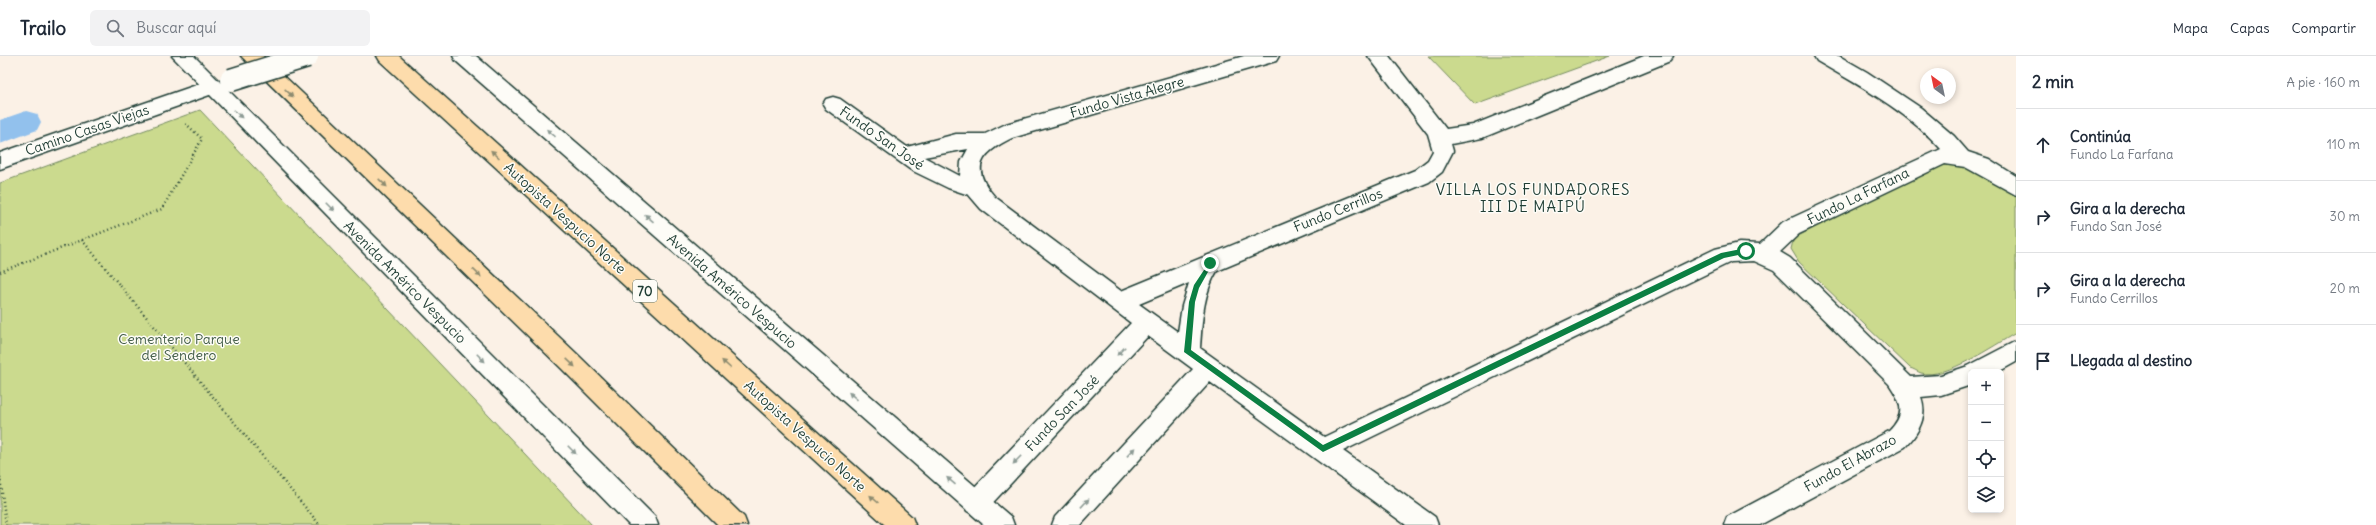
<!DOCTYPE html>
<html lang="es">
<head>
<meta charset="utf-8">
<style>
	:root { --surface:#fff; --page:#f2f2f3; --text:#1f2937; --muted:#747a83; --line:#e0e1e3 }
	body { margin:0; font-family:Delius,sans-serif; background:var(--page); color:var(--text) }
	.controls { position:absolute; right:12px; bottom:12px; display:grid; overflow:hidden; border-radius:6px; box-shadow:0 2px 6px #0003 }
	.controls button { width:36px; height:36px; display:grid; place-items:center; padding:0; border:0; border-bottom:1px solid var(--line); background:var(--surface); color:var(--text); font:20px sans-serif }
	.compass { position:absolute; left:1920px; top:12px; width:36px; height:36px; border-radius:50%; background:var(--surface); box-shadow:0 2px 6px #0003; rotate:327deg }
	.stop { position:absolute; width:12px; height:12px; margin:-9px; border:3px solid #0b8043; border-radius:50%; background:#fff }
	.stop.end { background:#0b8043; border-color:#fff; box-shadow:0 1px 4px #0008 }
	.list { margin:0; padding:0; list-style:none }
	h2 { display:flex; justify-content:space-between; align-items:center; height:52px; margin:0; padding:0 16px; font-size:17px }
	h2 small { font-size:13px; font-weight:400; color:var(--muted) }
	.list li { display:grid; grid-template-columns:26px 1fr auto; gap:12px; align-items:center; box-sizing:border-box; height:72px; padding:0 16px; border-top:1px solid var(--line) }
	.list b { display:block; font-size:15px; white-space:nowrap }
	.list p { margin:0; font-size:13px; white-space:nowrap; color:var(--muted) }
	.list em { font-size:13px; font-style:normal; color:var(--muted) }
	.icon { flex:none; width:22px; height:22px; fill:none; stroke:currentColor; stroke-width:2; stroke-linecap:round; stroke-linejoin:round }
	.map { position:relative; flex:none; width:2016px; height:469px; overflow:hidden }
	header { display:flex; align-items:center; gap:24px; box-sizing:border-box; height:56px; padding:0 20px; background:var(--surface); border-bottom:1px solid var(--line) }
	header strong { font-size:19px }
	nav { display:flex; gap:22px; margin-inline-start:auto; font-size:14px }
	.search { width:280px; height:36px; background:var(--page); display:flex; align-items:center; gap:10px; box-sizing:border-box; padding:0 14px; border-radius:6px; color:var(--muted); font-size:15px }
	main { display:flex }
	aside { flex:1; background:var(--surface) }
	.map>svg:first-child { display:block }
	.green { fill:#cbda8e; stroke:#758c61 }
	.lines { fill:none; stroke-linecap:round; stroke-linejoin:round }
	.canal { fill:#92c1ed; fill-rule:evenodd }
	.street-casing { stroke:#1f3d34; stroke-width:3 }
	.secondary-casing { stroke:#1f3d34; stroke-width:3 }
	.highway-casing { stroke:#1f3d34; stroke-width:3 }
	.path { stroke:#1f3d34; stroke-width:2.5; stroke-dasharray:1 3; stroke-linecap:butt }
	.street { fill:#fdfcf7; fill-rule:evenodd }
	.secondary { fill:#fdfcf7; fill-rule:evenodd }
	.highway { fill:#fddcac; fill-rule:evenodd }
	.secondary-bridge-casing { stroke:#1f3d34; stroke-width:25; stroke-linecap:butt }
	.secondary-bridge { stroke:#fdfcf7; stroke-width:22 }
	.oneway { fill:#8e8c70 }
	.oneway2 { fill:#8e9c96 }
	.route { fill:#0b8043 }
	.labels { text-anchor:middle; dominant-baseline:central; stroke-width:3; stroke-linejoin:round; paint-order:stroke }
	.shield { fill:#fdfcf7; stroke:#62766e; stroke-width:1 }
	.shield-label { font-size:13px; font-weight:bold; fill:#1f3d34 }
	.street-label { font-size:14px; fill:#1f3d34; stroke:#fdfcf7 }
	.park-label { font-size:14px; fill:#415c46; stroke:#fdfcf7 }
	.neighbourhood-label { font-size:15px; letter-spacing:1px; fill:#1f3d34; stroke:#fdfcf7 }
</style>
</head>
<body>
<header>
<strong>Trailo</strong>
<div class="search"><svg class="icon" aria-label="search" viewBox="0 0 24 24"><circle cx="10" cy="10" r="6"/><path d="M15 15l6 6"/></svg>Buscar aquí</div>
<nav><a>Mapa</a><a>Capas</a><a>Compartir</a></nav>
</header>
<main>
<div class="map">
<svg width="2016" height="469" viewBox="0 0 2016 469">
	<rect width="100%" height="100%" fill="#fbf1e6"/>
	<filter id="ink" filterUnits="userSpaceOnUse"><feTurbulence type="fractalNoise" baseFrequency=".025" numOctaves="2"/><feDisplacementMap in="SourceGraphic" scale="8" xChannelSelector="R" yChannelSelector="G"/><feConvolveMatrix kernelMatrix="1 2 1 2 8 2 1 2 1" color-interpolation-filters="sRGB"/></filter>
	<g filter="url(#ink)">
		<g class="green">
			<polygon points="1428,0 1610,0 1475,49"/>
			<polygon points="200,54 592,469 0,469 0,127"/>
			<path d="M1958 106 2016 138V277C1994 289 1945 324 1921 317 1918 316 1914 313 1910 312L1799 206 1791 193 1793 185 1796 181 1944 107Z"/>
		</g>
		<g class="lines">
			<polygon class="canal" points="26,55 37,58 41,66 37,74 0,88 0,64"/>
			<g class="street-casing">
				<g id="street">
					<path d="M1244 0H1279L1276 5 1012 82C981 97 969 112 995 141L1121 235 1415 114 1428 104 1433 95 1428 78 1368 0H1389L1446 73 1473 69 1644 0H1673L1670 5 1482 82 1451 88 1453 95 1442 116 1429 126 1217 215C1203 238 1202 265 1200 292L1324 381 1715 193 1739 187 1760 188 1783 166 1941 93C1907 55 1860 30 1817 5L1814 0H1839L1867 16 1921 52 1954 80 1968 96 1989 103 2016 120V139L1965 111 1945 108 1799 178 1780 196 1790 202 1911 321 1941 319 1968 310 2016 285V306L1998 316H1971V329L1941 339 1921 341C1928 360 1919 377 1905 391L1760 469H1724L1727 461 1889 375C1906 358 1902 347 1889 328L1774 214 1754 205 1731 206 1343 395 1435 461 1438 469H1406L1210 326 1080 469H1052L1055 461 1193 313 1148 280 985 455 976 459 967 455 964 447 967 439 1131 267 981 153 969 139 948 132 911 114 826 53 823 48 826 43 833 41 840 43 907 91 956 78H985L1006 68ZM968 93 961 106 960 120 924 101ZM1189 227 1182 250 1178 276 1139 248Z"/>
					<polygon points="211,24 218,26 221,31 218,36 0,113 0,97"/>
				</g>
			</g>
			<g class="secondary-casing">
				<g id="secondary">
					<polygon points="172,0 194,0 655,461 658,469 629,469"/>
					<polygon points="453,0 476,0 1011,461 1014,469 984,469 456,5"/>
				</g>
			</g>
			<g class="highway-casing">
				<g id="highway">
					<polygon points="241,0 263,0 577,298 744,461 747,469 718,469 561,312"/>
					<polygon points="377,0 399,0 912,461 915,469 885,469 380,5"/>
				</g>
			</g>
			<g class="path">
				<polyline points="82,184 320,469"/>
				<polyline points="0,216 162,153 202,83 184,66"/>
				<polyline points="0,421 6,469"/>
			</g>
			<use href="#street" class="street"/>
			<use href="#secondary" class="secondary"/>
			<use href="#highway" class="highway"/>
			<g class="secondary-bridge-casing">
				<polyline id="secondary-bridge" points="231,24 307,0"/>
			</g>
			<use href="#secondary-bridge" class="secondary-bridge"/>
		</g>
		<defs><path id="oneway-solid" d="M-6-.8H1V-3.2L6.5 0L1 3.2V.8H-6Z"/></defs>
		<g class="oneway">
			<use href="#oneway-solid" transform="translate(289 37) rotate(44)"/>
			<use href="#oneway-solid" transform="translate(495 98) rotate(-138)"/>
			<use href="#oneway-solid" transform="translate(383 127) rotate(44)"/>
			<use href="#oneway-solid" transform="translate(477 217) rotate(44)"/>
			<use href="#oneway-solid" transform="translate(571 307) rotate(44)"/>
			<use href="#oneway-solid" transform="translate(726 308) rotate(-138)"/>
			<use href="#oneway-solid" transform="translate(874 443) rotate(-138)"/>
		</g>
		<g class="oneway2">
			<use href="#oneway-solid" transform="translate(238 58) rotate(45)"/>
			<use href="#oneway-solid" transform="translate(551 77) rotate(-139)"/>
			<use href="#oneway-solid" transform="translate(330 151) rotate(45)"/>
			<use href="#oneway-solid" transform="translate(649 162) rotate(-139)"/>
			<use href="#oneway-solid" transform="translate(1121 295) rotate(134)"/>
			<use href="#oneway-solid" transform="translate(481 302) rotate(45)"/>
			<use href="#oneway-solid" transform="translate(853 340) rotate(-139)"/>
			<use href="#oneway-solid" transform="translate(572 394) rotate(45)"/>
			<use href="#oneway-solid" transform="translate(1131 396) rotate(-47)"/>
			<use href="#oneway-solid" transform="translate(1017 404) rotate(134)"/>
			<use href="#oneway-solid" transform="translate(951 425) rotate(-139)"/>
			<use href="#oneway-solid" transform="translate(1085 447) rotate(-47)"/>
		</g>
	</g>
	<polygon class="route" points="1746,192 1748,193 1748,197 1724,202 1323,396 1184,296 1189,246 1194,229 1210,205 1213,207 1199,232 1195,246 1191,294 1323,389 1721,197"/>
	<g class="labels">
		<rect class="shield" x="633" y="224" width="24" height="22" rx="3"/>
		<g class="shield-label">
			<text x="645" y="235">70</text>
		</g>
		<g class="street-label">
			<text transform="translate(1127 41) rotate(-16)">Fundo Vista Alegre</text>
			<text transform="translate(87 74) rotate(-19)">Camino Casas Viejas</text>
			<text transform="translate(882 82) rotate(35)">Fundo San José</text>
			<text transform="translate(1858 140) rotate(-26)">Fundo La Farfana</text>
			<text transform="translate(1338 154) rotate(-22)">Fundo Cerrillos</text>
			<text transform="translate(565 162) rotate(42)">Autopista Vespucio Norte</text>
			<text transform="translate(405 226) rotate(45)">Avenida Américo Vespucio</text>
			<text transform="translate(732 235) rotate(41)">Avenida Américo Vespucio</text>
			<text transform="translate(1062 357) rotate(-46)">Fundo San José</text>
			<text transform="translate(805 380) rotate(42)">Autopista Vespucio Norte</text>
			<text transform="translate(1850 407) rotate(-29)">Fundo El Abrazo</text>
		</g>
		<g class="park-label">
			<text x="179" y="283">Cementerio Parque<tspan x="179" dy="16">del Sendero</tspan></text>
		</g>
		<g class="neighbourhood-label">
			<text x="1533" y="133">VILLA LOS FUNDADORES<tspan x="1533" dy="17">III DE MAIPÚ</tspan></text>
		</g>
	</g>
</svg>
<div class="controls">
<button>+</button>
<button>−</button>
<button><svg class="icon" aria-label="locate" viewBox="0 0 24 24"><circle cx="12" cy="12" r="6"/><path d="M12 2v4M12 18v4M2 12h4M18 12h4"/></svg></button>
<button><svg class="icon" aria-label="layers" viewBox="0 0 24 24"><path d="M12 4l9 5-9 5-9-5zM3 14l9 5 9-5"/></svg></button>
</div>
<svg class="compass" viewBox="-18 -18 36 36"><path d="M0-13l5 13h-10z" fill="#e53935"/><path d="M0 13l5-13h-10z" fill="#747a83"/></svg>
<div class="stop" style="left:1746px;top:195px"></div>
<div class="stop end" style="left:1210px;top:207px"></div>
</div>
<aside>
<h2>2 min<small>A pie · 160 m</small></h2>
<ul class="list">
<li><svg class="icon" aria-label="ahead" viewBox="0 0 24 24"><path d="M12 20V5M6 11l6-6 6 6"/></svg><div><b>Continúa</b><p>Fundo La Farfana</p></div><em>110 m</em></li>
<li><svg class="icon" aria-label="right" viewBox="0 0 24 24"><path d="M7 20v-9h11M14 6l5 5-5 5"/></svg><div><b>Gira a la derecha</b><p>Fundo San José</p></div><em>30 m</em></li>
<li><svg class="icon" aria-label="right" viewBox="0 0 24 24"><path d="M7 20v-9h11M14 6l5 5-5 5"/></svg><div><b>Gira a la derecha</b><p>Fundo Cerrillos</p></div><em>20 m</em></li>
<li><svg class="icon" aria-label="arrive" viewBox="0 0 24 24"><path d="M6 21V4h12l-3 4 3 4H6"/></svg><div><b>Llegada al destino</b></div></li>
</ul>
</aside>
</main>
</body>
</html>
